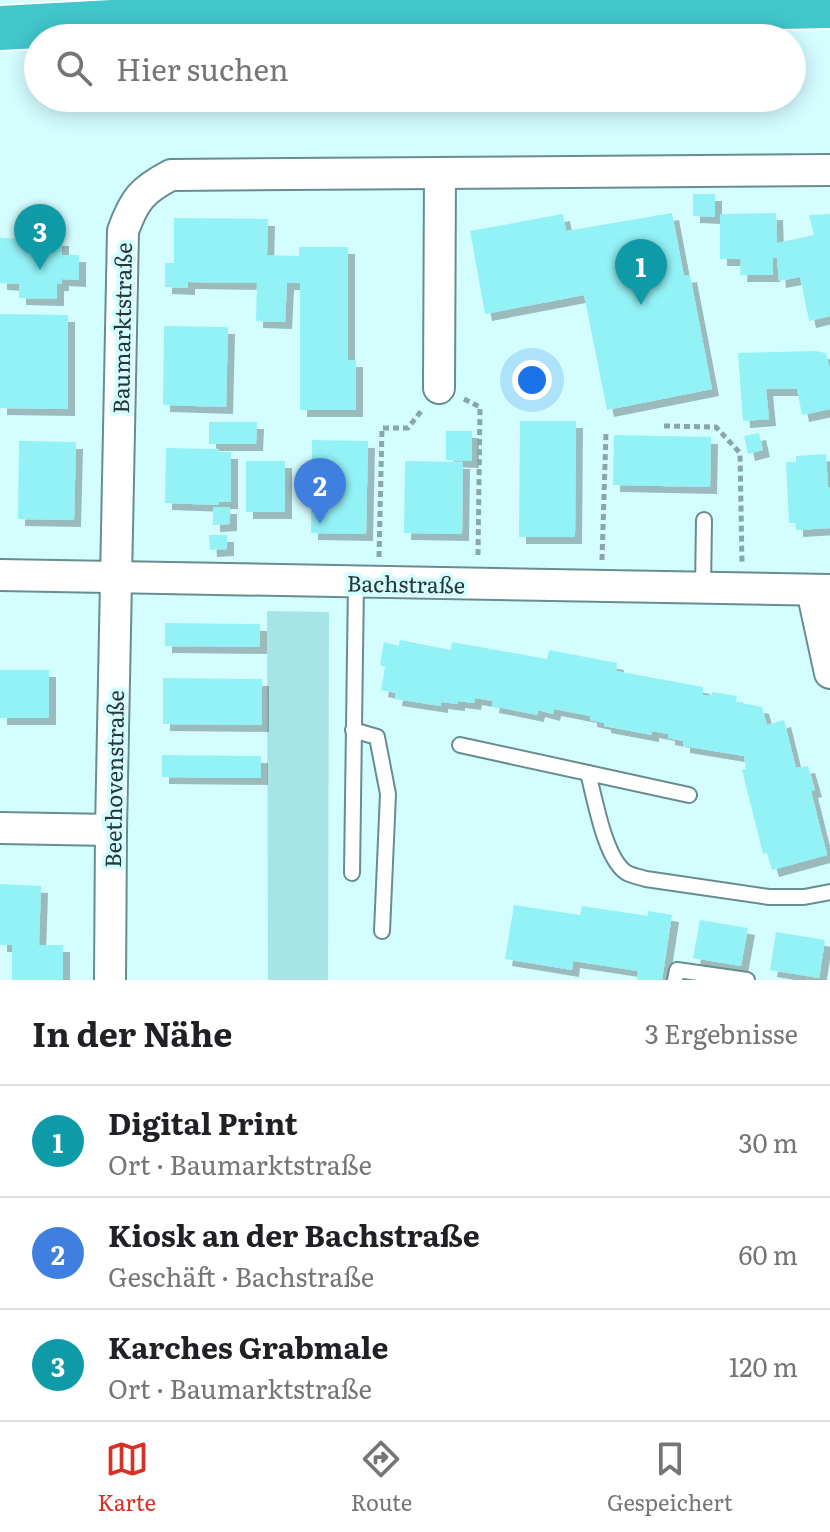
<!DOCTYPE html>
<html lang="de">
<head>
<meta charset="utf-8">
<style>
	:root { --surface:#fff; --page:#f6f6f6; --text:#202124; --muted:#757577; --line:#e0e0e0; --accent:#d93025 }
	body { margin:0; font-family:Literata,serif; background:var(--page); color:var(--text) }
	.you { position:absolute; left:532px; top:380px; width:28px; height:28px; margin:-20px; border:6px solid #fff; border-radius:50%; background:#1a73e8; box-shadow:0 0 0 12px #1a73e833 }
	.badge { display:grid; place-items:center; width:52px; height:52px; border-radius:50%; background:var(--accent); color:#fff; font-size:26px; font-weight:700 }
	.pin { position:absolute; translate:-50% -66px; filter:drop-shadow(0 2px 4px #0008) }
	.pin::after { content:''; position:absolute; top:42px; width:28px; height:24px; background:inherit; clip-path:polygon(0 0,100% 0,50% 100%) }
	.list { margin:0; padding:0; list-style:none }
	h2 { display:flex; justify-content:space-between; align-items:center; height:104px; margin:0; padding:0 32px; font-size:34px }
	h2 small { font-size:26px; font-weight:400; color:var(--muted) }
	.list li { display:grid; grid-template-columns:52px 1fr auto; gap:24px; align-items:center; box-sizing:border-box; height:112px; padding:0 32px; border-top:2px solid var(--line) }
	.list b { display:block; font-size:30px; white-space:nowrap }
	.list p { margin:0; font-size:26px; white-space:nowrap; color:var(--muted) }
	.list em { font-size:26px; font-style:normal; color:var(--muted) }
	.icon { flex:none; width:44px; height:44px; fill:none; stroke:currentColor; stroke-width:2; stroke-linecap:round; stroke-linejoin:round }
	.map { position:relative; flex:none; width:830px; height:980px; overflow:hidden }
	.search { position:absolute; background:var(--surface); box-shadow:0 4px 20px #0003; left:24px; right:24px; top:24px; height:88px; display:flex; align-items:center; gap:20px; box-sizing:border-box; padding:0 28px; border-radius:44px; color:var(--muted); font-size:30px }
	.sheet { height:440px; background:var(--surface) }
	nav { display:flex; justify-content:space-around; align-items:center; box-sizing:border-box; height:112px; border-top:2px solid var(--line); background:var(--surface); font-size:22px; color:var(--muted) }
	nav a { display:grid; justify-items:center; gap:4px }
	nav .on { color:var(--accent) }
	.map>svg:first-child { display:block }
	.green { fill:#a6e4e6 }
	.building { fill:#93f2f6; filter:url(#shadow) }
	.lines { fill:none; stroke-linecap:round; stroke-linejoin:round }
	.service-casing { stroke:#678d8f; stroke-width:18 }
	.minor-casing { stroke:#678d8f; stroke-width:34 }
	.motorway-casing { stroke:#fff; stroke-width:48 }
	.path { stroke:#89a7a9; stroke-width:5; stroke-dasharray:6 4; stroke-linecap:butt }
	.service { stroke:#fff; stroke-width:14 }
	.minor { stroke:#fff; stroke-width:30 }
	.motorway { stroke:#41c6cc; stroke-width:44 }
	.labels { text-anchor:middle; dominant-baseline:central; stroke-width:8; stroke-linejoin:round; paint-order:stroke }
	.street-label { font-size:22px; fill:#273738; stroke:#d4fdff }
</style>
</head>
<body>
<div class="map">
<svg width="830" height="980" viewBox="0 0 830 980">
	<defs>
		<filter id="shadow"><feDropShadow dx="7" dy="7" stdDeviation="0" flood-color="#0004"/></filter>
	</defs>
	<rect width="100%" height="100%" fill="#d4fdff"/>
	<polygon class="green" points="267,611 329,612 328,980 268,980"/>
	<g class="building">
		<polygon points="693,194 715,194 715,217 693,216"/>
		<polygon points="672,213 684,276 690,275 712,389 607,410 584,295 485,314 470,231 563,214 566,231"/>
		<polygon points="776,213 777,243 814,235 809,215 830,214 830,316 809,321 800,277 779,281 777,258 773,258 773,275 740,275 741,259 720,259 720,214"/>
		<polygon points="174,218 268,219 267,255 299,256 299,247 348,247 348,360 356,360 356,410 300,410 300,283 287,283 285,322 256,321 257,283 188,282 188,288 165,287 165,263 174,263"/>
		<polygon points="0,238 62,239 62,255 79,255 79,280 62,279 62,284 57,284 57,299 19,298 19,284 0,283"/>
		<polygon points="0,314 68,315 68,409 0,408"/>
		<polygon points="164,326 228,327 226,407 163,405"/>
		<polygon points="815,351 826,353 830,370 830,409 802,415 797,389 766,389 769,419 743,421 738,353"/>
		<polygon points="520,421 576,421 575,537 519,537"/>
		<polygon points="209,422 257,422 256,444 209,444"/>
		<polygon points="446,431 472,431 472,461 446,460"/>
		<polygon points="759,433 763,450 748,454 744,436"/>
		<polygon points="614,435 711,437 710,487 613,485"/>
		<polygon points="312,440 368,441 366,534 311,533"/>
		<polygon points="19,441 76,442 74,520 18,519"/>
		<polygon points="166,448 219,449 219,452 231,452 231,502 219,502 219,505 165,503"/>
		<polygon points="826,454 828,487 830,487 830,528 796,530 796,523 789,523 786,462 796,462 796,456"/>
		<rect x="246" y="461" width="39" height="51"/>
		<polygon points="405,461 463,462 462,534 404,533"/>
		<polygon points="213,507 230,507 230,524 213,525"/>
		<polygon points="209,535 227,535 227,549 210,550"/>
		<polygon points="165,623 260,624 260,647 165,646"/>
		<polygon points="400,640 451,650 452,642 547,659 549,650 617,663 616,671 703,687 703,695 711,696 712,692 725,694 737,696 736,702 762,707 767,725 784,720 796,768 808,766 815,790 811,791 827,855 772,870 767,853 763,854 742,770 746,769 744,756 683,746 683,741 668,738 668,734 652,731 652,735 604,726 604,723 590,720 590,716 554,709 553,714 538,710 537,715 492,706 493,701 475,698 474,703 458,701 458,704 441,702 441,706 395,699 396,693 381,690 385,667 380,665 384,642 399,646"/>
		<rect x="0" y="670" width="49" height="48"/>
		<polygon points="163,678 262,679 262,725 163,724"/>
		<polygon points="162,755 261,756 261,778 162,777"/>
		<polygon points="0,884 41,886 39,945 63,945 63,980 12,980 12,945 0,945"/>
		<polygon points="514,905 580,915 582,906 648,916 648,911 672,915 662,980 637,980 638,971 573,961 572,970 505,959"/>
		<polygon points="700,920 748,928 741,966 693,958"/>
		<polygon points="776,932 825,940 819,978 770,970"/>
	</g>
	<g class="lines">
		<g class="service-casing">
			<g id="service">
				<polyline points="703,588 704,520"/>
				<polyline points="353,730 377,737 388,794 382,931"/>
				<polyline points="460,745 689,795"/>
				<path d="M588 773C595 799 605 860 627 873 633 876 640 877 646 879L769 897H804L830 892"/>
				<polyline points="352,873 356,582"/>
				<polyline points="675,980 677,970 747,980"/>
			</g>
		</g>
		<g class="minor-casing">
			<g id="minor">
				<polyline points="439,388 440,173"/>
				<polyline points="0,575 830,590"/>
				<polyline points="812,590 830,673"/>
				<polyline points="0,828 111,830"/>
				<path d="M110 980 111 830 123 231C134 200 142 190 171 175L830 170"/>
			</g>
		</g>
		<g class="motorway-casing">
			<polyline id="motorway" points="0,28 188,18 830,6"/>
		</g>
		<g class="path">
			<polyline points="464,399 480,407 478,555"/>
			<polyline points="664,426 716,427 740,453 742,563"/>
			<polyline points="379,557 382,428 408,428 422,410"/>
			<polyline points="602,560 606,432"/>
		</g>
		<use href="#service" class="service"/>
		<use href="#minor" class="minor"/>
		<use href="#motorway" class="motorway"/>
	</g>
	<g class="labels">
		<g class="street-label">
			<text transform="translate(121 328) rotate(-89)">Baumarktstraße</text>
			<text transform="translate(406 583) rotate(1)">Bachstraße</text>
			<text transform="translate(113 779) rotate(-89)">Beethovenstraße</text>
		</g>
	</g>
</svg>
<div class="you"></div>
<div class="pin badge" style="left:641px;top:305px;background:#0f9aa8">1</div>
<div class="pin badge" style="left:320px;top:524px;background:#3f7fe0">2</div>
<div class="pin badge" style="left:40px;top:270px;background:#0f9aa8">3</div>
<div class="search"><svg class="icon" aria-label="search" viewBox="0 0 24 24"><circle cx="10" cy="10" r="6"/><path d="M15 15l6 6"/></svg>Hier suchen</div>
</div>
<section class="sheet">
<h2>In der Nähe<small>3 Ergebnisse</small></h2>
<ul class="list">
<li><span class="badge" style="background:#0f9aa8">1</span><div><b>Digital Print</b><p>Ort · Baumarktstraße</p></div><em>30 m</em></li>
<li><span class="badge" style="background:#3f7fe0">2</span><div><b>Kiosk an der Bachstraße</b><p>Geschäft · Bachstraße</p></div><em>60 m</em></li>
<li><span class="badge" style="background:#0f9aa8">3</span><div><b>Karches Grabmale</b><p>Ort · Baumarktstraße</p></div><em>120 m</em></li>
</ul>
</section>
<nav>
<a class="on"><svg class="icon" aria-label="map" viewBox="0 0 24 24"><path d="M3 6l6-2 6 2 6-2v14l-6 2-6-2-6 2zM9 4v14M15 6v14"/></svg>Karte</a>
<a><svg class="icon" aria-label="directions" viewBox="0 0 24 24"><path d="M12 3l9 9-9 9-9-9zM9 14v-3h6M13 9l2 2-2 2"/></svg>Route</a>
<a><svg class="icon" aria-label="saved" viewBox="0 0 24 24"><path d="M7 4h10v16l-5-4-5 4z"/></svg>Gespeichert</a>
</nav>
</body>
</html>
